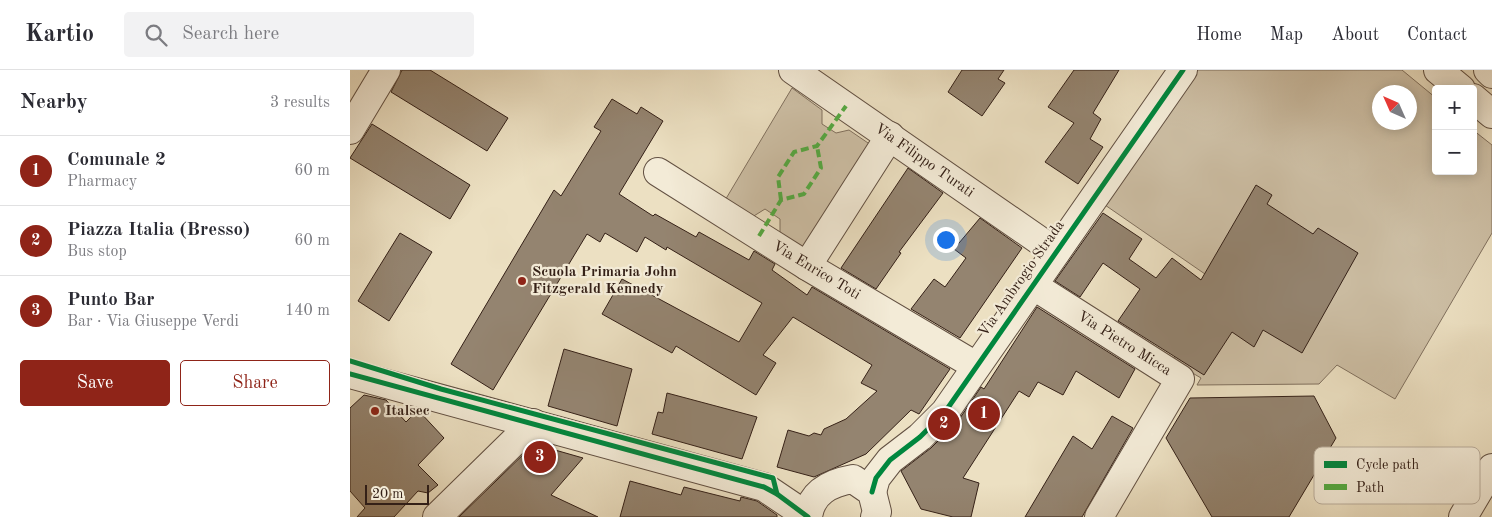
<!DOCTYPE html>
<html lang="en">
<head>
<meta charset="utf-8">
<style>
	:root { --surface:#fff; --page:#f2f2f3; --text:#2b2b33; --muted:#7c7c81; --line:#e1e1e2; --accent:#8f2418 }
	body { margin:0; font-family:"Old Standard TT",serif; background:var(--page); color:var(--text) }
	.controls { position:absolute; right:15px; top:15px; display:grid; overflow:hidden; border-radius:5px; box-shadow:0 2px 12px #0003 }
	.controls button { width:45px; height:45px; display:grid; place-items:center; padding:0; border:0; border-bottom:1px solid var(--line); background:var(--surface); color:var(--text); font:25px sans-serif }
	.compass { position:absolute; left:1022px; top:15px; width:45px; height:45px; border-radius:50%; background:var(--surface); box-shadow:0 2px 12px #0003; rotate:315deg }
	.scale { position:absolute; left:15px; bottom:12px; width:64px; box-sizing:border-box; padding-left:5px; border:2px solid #342017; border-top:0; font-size:14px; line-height:18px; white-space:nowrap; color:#342017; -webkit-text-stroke:4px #f3ebd7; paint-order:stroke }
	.you { position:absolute; left:595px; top:169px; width:18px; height:18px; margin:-12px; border:4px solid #fff; border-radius:50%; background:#1a73e8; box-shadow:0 0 0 8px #1a73e833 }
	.badge { display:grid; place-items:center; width:32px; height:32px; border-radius:50%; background:var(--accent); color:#fff; font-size:16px; font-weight:700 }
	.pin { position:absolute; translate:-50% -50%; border:2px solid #fff; box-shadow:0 1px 5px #0006 }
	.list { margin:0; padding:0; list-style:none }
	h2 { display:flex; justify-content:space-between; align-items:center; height:65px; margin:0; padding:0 20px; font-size:21px }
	h2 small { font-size:16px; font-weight:400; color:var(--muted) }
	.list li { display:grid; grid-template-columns:32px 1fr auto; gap:15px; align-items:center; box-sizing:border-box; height:70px; padding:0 20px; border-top:1px solid var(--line) }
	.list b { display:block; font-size:19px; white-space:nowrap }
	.list p { margin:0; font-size:16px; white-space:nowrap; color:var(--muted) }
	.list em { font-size:16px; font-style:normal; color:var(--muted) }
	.actions { display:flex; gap:10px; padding:15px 20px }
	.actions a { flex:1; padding:11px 0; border:1px solid var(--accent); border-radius:5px; text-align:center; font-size:18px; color:var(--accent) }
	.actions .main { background:var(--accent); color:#fff }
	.icon { flex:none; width:28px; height:28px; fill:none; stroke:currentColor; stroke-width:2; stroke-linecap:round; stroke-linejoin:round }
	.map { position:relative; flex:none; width:1142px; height:447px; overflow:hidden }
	header { display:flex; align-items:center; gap:30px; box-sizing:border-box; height:70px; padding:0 25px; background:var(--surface); border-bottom:1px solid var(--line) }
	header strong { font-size:24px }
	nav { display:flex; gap:28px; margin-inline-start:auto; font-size:18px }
	.search { width:350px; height:45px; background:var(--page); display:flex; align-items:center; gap:12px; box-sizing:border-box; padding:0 18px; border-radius:5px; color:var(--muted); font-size:19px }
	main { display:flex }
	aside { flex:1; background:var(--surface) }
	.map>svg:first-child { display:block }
	.green { fill:#cdbfa5; stroke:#80705e; fill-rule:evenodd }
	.building { fill:#948470; stroke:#342017 }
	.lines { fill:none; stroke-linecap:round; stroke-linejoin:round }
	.minor-casing { stroke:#625042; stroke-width:30 }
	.minor { stroke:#f3ebd7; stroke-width:28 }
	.quiet { stroke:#54aa42; stroke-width:4; stroke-dasharray:8 4; stroke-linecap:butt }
	.cycleway-casing { stroke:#f3ebd7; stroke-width:8 }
	.cycleway { stroke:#00873e; stroke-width:5 }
	.poi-dot { fill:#8f2418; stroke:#f3ebd7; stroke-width:2 }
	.labels { text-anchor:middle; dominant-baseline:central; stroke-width:4.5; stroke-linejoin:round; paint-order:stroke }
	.street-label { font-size:15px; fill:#342017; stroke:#f3ebd7 }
	.poi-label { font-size:15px; font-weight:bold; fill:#342017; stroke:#f3ebd7; text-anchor:start }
	.key { fill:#f3ebd7; stroke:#baae9d; stroke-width:1 }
	.key-label { font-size:14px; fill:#342017 }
</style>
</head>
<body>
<header>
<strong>Kartio</strong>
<div class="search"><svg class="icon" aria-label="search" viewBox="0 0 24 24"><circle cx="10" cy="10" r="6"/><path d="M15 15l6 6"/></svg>Search here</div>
<nav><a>Home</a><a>Map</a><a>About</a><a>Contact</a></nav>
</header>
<main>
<aside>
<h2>Nearby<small>3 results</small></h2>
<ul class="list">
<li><span class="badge">1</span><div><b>Comunale 2</b><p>Pharmacy</p></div><em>60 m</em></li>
<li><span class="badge">2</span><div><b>Piazza Italia (Bresso)</b><p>Bus stop</p></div><em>60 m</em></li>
<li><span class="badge">3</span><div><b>Punto Bar</b><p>Bar · Via Giuseppe Verdi</p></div><em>140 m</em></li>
</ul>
<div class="actions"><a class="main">Save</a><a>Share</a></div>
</aside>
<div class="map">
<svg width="1142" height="447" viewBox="0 0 1142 447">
	<rect width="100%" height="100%" fill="#ece0c2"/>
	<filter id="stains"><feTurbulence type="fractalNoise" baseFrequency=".004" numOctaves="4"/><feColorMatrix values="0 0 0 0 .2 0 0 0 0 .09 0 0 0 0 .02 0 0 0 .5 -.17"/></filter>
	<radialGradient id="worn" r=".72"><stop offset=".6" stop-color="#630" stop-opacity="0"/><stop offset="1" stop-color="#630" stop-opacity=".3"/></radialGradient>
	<g class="green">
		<path d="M846 0H1052L1086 28V101H1123V60L1142 75V163L1045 329 987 295 969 314 847 315 851 308 822 291 868 213 755 135ZM1030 22H1060V52H1030Z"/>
		<polygon points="442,18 472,40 472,54 486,63 499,60 521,75 452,178 430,164 430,149 415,139 399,149 374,132"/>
	</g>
	<g class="building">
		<polygon points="52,0 80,0 158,48 137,81 41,22"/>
		<polygon points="612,0 654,0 648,9 655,13 632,46 598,22"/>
		<polygon points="724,0 769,0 743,43 751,49 740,69 753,77 728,114 695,92 724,53 698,37"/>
		<polygon points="262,29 287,44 291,37 313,51 269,124 303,146 305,144 346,167 349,162 399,190 404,181 425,194 422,200 457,225 462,217 600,299 569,344 561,340 516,384 464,407 427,397 438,360 459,366 464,363 471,365 474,359 496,349 527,321 511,313 522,295 443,247 413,285 426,293 406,325 326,276 322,283 252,244 272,209 389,272 412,233 317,177 316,180 295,167 287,182 255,163 250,172 237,164 143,320 101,294 204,120 211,126 251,61 244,57"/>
		<polygon points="22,54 120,115 100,149 0,88"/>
		<polygon points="558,98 593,123 549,182 551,183 526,219 491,198"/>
		<polygon points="906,115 922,125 917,134 963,164 968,158 1008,183 952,283 913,260 904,277 882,262 854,305 768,251 790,219 753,193 730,227 705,211 753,143 792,169 779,189 806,208 822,188 851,210"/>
		<polygon points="630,148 672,178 610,268 561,239 584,209 595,217 616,188 604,179"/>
		<polygon points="50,163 82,182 39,251 8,231"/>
		<polygon points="687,237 785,299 769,328 726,301 713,325 688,312 679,327 669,321 613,408 629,413 621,447 603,447 571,439 551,401 581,378 608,351 631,317 634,319"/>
		<polygon points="214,279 282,299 267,356 198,336"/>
		<polygon points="317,323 407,347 392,389 302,364 308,342 313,343"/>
		<polygon points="14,325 36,330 56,352 68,340 94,368 68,395 88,415 78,423 68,421 44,447 7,447 15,438 0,421 0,338"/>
		<polygon points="964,326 986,368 939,447 862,447 816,368 840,328"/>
		<polygon points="762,346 783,358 732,447 675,447 723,366 742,379"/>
		<polygon points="184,374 233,388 201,425 248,447 109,447"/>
		<polygon points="280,411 331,425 334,417 390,431 391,427 407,431 427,445 427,447 270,447"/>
	</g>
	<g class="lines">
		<g class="minor-casing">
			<g id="minor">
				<polyline points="443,0 706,182"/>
				<polyline points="1088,0 1111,19"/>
				<polyline points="1138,0 1142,4"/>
				<polyline points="1123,28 1142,44"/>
				<polyline points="0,60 36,0"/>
				<polyline points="308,102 457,196 626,296"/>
				<polyline points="457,196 540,66"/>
				<polyline points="684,216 830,309 749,447"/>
				<polyline points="0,304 414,417 457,446"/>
				<polyline points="522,422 526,408 540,390 570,367 595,342 833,0"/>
				<polyline points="87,447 183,353"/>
				<path d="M458 447C461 422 480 413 503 409L522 422 527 442 525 447"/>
				<polyline points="1113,447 1142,398"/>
			</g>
		</g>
		<use href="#minor" class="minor"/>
		<g class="quiet">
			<polyline points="431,130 428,107 444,82 467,76 496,36"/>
			<polyline points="409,166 431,130 454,124 471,98 467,76"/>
		</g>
		<g class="cycleway-casing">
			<g id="cycleway">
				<polyline points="0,291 91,319 423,408 427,424"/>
				<polyline points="0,304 414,417 427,424 458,447"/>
				<polyline points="522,422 526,408 540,390 570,367 595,342 833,0"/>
			</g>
		</g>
		<use href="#cycleway" class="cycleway"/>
	</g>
	<g class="poi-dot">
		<circle cx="172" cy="211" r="5"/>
		<circle cx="25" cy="341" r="5"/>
	</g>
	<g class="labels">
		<g class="street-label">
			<text transform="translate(574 91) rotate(35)">Via Filippo Turati</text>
			<text transform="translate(466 201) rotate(31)">Via Enrico Toti</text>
			<text transform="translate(672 209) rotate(-55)">Via Ambrogio Strada</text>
			<text transform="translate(774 274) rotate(32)">Via Pietro Micca</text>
		</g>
		<g class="poi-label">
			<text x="182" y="202">Scuola Primaria John<tspan x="182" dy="17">Fitzgerald Kennedy</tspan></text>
			<text x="35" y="341">Italsec</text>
		</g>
	</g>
	<rect x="964" y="377" width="166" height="57" rx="8" class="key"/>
	<rect x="974" y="391" width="23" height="7" fill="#00873e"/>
	<rect x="974" y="414" width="23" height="6" fill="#54aa42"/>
	<g class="key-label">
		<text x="1006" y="399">Cycle path</text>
		<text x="1006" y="422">Path</text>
	</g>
	<rect width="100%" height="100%" filter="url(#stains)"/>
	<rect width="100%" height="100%" fill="url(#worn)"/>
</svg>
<div class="controls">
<button>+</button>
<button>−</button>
</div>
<svg class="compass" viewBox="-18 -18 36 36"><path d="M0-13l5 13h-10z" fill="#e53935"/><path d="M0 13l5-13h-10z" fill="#7c7c81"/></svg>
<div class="scale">20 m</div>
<div class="you"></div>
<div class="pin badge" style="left:634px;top:344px">1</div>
<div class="pin badge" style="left:594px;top:354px">2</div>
<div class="pin badge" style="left:190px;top:387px">3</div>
</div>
</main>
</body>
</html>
